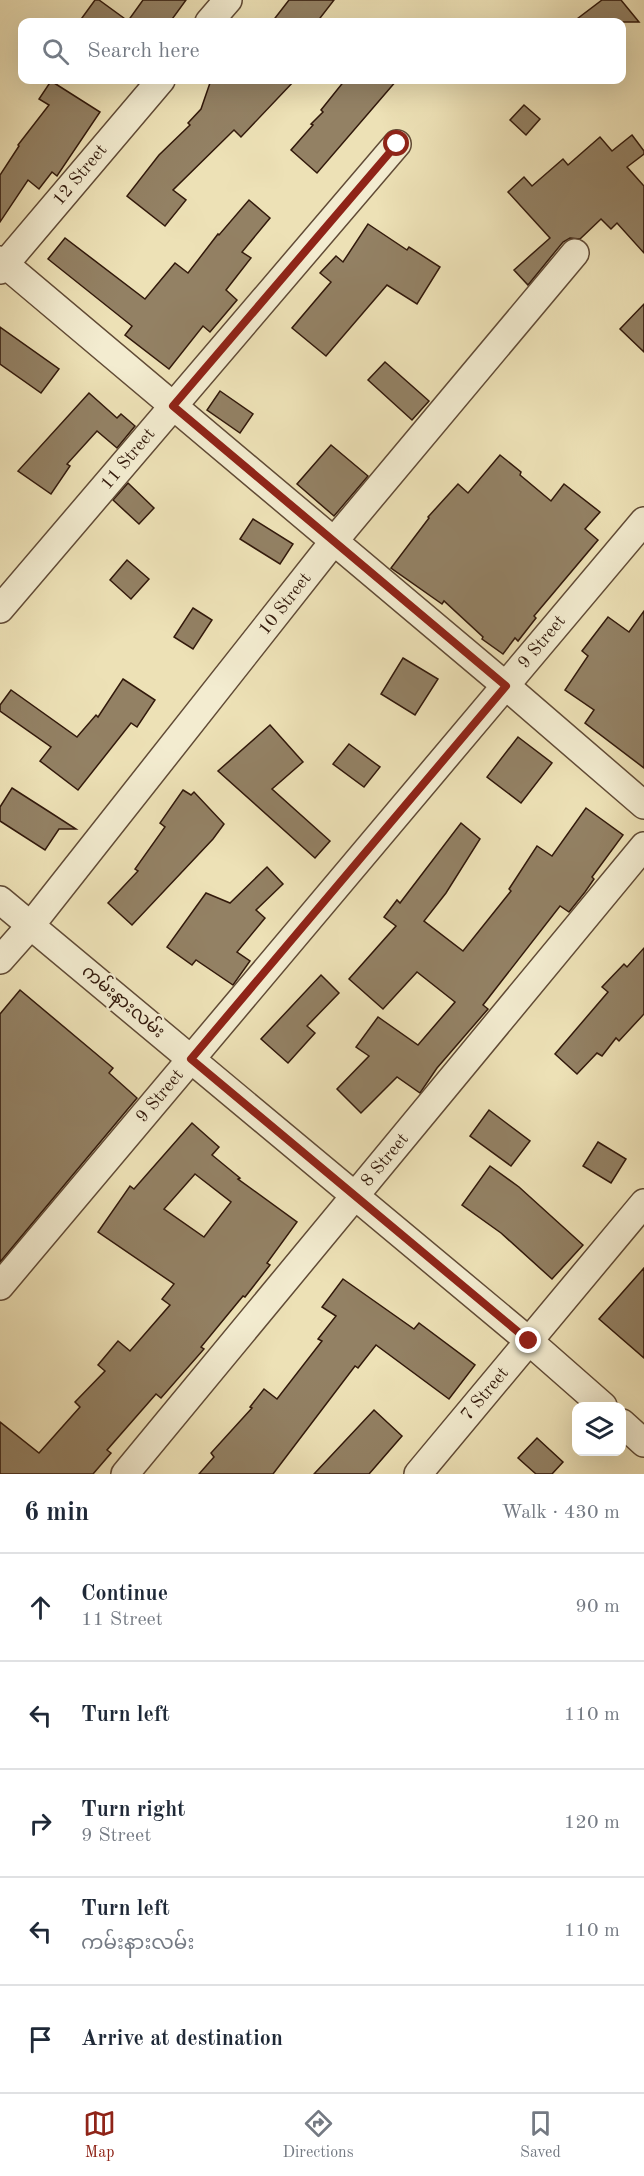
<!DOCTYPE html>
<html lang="en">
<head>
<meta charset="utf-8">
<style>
	:root { --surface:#fff; --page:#f6f6f7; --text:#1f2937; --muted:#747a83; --line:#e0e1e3; --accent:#8f2418 }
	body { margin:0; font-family:"Old Standard TT","Noto Sans Myanmar",serif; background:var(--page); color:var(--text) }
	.controls { position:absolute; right:18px; bottom:18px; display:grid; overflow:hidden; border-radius:12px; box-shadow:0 6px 24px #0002 }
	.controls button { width:54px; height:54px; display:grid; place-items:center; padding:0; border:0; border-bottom:2px solid var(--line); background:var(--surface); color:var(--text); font:30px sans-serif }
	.stop { position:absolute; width:18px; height:18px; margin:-14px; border:4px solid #8f2418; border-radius:50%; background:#fff }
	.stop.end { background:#8f2418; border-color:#fff; box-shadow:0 2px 6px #0008 }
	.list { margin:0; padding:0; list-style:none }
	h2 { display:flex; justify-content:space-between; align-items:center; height:78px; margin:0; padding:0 24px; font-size:26px }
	h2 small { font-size:20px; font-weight:400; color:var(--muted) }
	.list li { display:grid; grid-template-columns:39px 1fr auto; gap:18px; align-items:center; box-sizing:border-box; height:108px; padding:0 24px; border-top:2px solid var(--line) }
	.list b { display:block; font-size:22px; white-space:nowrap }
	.list p { margin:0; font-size:20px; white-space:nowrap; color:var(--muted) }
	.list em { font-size:20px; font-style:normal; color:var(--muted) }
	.icon { flex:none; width:33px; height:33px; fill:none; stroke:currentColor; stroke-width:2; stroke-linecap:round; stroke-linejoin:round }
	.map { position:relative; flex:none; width:644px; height:1474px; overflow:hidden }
	.search { position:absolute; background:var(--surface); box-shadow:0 6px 24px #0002; left:18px; right:18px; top:18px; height:66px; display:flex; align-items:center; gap:15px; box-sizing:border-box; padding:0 21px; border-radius:12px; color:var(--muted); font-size:22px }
	.sheet { height:618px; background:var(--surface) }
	nav { display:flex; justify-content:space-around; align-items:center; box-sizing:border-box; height:84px; border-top:2px solid var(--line); background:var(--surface); font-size:16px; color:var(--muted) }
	nav a { display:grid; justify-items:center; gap:3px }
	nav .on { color:var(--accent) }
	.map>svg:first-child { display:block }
	.building { fill:#938164; stroke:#32190b; stroke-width:1.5; fill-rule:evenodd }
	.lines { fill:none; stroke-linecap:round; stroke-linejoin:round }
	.street-casing { stroke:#614b36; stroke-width:30 }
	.street { stroke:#f3ecd0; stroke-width:27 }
	.route { stroke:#8f2418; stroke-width:8 }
	.labels { text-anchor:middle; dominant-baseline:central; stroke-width:4.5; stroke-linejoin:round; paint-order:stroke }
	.street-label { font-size:18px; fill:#32190b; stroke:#f3ecd0 }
</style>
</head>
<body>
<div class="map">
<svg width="644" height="1474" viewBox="0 0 644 1474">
	<rect width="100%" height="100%" fill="#ede1b6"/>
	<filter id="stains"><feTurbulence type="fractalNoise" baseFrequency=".00333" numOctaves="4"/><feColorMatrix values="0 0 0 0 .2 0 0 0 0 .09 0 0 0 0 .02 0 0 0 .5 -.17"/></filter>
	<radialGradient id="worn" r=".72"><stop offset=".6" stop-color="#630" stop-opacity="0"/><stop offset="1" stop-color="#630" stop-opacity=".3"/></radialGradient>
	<g class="building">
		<polygon points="95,0 99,0 128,21 143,0 186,0 170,22 79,22"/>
		<polygon points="289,0 334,0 317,22 272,22"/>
		<polygon points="602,0 621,0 639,22 573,22"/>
		<polygon points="211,80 295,80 241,137 234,130 173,190 186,200 165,226 127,196 159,155 190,125 188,123 201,109"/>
		<polygon points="345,80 397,80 317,173 291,150 313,125 311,124 323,112 321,110"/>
		<polygon points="51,81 100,112 57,176 52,172 39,189 28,180 0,222 0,175 19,146 18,145 49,105 39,99"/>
		<polygon points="524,105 540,119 526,135 510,120"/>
		<polygon points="632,135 644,151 644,154 627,167 644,186 644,253 617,223 611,229 601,219 580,239 570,238 563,242 528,285 514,270 550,238 508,192 524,177 532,186 563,159 568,165 600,137 612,151"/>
		<polygon points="249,200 270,218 242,252 251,258 226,290 237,300 210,332 203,326 169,369 125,335 132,326 48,259 65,238 145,299 175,263 188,273 218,234 219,235"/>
		<polygon points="368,224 407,250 409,247 440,267 417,304 387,285 326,356 292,328 331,282 320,273 336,256 343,262"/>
		<polygon points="644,304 644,352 620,329"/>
		<polygon points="0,327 59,369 41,393 0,364"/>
		<polygon points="385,362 429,401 412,420 368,380"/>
		<polygon points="220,391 253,414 240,433 207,410"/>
		<polygon points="89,393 117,418 121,414 135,426 117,448 97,431 67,464 70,466 51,494 18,471"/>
		<polygon points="331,445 368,476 334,516 297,484"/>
		<polygon points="500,455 521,472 520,475 551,501 564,484 600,512 585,529 598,540 534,616 536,618 518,641 515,638 503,654 482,639 483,637 444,601 442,604 391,568 429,518 428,517 458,484 468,493"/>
		<polygon points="128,483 154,508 139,524 113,500"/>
		<polygon points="253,519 293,544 280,564 240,539"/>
		<polygon points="127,560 149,579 131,599 110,580"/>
		<polygon points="193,608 212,620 193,649 174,637"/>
		<polygon points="644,611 644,768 585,723 594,710 565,690 588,656 582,651 608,617 629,632"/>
		<polygon points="403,658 438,679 415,715 381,694"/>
		<polygon points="123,679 155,700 137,727 131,723 78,790 40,761 51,747 0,711 0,705 11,690 77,737 96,715 98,717"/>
		<polygon points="270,725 303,762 272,789 330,841 315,858 218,771"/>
		<polygon points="518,737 552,763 521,803 487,777"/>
		<polygon points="349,744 380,767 364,787 333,764"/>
		<polygon points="12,788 48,811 76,829 59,829 45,850 0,821 0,807"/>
		<polygon points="183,790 191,795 194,792 224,824 213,839 132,925 108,903 138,871 135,869 165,827 160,823"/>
		<polygon points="586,808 623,835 592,877 594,879 585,892 569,912 560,906 483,1005 488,1009 437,1068 420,1093 397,1077 361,1113 337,1089 369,1056 356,1047 378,1017 418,1045 455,1002 417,972 383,1009 349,979 396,926 384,917 397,900 400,903 461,823 480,839 446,893 424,921 463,951 511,891 509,889 537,846 552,856"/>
		<polygon points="267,867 283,884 256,910 265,918 237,952 250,961 233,985 196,960 192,965 167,947 206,893 230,903"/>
		<polygon points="644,948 644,1014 619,1041 616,1038 602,1056 597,1053 577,1074 555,1054 608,992 602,987 624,964 627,967"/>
		<polygon points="321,975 339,993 307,1026 315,1033 288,1063 261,1039"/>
		<polygon points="20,990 113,1068 109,1073 137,1098 0,1262 0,1014"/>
		<polygon points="489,1110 530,1141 511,1166 470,1136"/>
		<path d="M192 1123 219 1147 212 1155 240 1178 238 1179 297 1222 267 1263 270 1265 245 1297 243 1296 201 1347 204 1349 161 1398 156 1394 107 1450 111 1453 93 1474H0V1422L39 1453 80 1407 75 1402 105 1371 98 1365 118 1341 130 1351 170 1305 162 1299 174 1284 98 1232 130 1186 134 1189ZM195 1174 231 1202 204 1237 164 1209Z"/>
		<polygon points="598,1142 626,1159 611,1183 583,1166"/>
		<polygon points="490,1166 519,1187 583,1245 552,1279 501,1233 462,1205"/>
		<polygon points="644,1268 644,1358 599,1319"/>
		<polygon points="343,1279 414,1329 419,1323 475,1365 449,1399 376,1345 358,1368 355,1366 273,1474 199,1474 214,1457 211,1453 252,1408 250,1407 264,1389 277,1399 322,1341 318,1339 336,1316 322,1307"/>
		<polygon points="374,1410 402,1436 369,1474 314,1474"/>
		<polygon points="537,1438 563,1462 552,1474 536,1474 518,1458"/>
	</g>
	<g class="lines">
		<g class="street-casing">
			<g id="street">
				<polyline points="209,22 228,0"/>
				<polyline points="0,260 506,686 644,805"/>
				<polyline points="0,270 161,80"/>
				<polyline points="0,609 397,144"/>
				<polyline points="0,900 529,1341 603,1406"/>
				<polyline points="0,960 31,925 334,541 575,253"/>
				<polyline points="0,1286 644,521"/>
				<polyline points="622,1423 644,1443"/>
				<polyline points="125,1474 644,846"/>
				<polyline points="418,1474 644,1203"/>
			</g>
		</g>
		<use href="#street" class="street"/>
	</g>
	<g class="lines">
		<polyline class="route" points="397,144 173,406 506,686 191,1059 529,1341"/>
	</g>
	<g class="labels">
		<g class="street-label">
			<text transform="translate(80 175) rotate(-50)">12 Street</text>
			<text transform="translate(128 459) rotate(-50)">11 Street</text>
			<text transform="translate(285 604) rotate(-52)">10 Street</text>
			<text transform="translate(542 642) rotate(-50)">9 Street</text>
			<text transform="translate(123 1002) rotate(40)">ကမ်းနားလမ်း</text>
			<text transform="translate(160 1096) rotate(-50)">9 Street</text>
			<text transform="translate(385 1160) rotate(-50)">8 Street</text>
			<text transform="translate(485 1394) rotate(-50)">7 Street</text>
		</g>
	</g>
	<rect width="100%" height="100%" filter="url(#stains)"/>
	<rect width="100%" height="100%" fill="url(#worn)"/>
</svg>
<div class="controls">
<button><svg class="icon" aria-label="layers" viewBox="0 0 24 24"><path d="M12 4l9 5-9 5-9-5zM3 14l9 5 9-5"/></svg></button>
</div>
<div class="stop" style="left:397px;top:144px"></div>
<div class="stop end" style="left:529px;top:1341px"></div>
<div class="search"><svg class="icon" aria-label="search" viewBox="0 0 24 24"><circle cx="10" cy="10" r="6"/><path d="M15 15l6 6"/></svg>Search here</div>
</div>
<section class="sheet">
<h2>6 min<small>Walk · 430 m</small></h2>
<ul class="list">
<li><svg class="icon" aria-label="ahead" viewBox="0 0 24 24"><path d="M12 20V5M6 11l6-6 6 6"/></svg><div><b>Continue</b><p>11 Street</p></div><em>90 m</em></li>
<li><svg class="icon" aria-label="left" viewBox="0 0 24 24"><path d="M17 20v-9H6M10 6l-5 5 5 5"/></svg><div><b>Turn left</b></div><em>110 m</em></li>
<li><svg class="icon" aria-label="right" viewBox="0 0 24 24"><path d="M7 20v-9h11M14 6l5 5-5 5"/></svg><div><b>Turn right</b><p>9 Street</p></div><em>120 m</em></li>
<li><svg class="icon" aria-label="left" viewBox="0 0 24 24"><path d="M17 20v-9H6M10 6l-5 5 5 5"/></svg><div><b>Turn left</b><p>ကမ်းနားလမ်း</p></div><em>110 m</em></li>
<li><svg class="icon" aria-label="arrive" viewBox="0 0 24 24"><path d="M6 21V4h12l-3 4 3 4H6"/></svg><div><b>Arrive at destination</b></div></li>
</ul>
</section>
<nav>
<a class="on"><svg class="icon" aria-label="map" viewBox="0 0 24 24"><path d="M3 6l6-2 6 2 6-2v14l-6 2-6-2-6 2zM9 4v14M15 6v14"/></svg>Map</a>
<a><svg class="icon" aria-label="directions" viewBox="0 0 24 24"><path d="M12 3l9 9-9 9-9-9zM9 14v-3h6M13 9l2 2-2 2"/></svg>Directions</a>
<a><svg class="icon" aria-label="saved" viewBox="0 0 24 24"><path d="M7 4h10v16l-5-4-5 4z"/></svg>Saved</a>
</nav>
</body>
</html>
